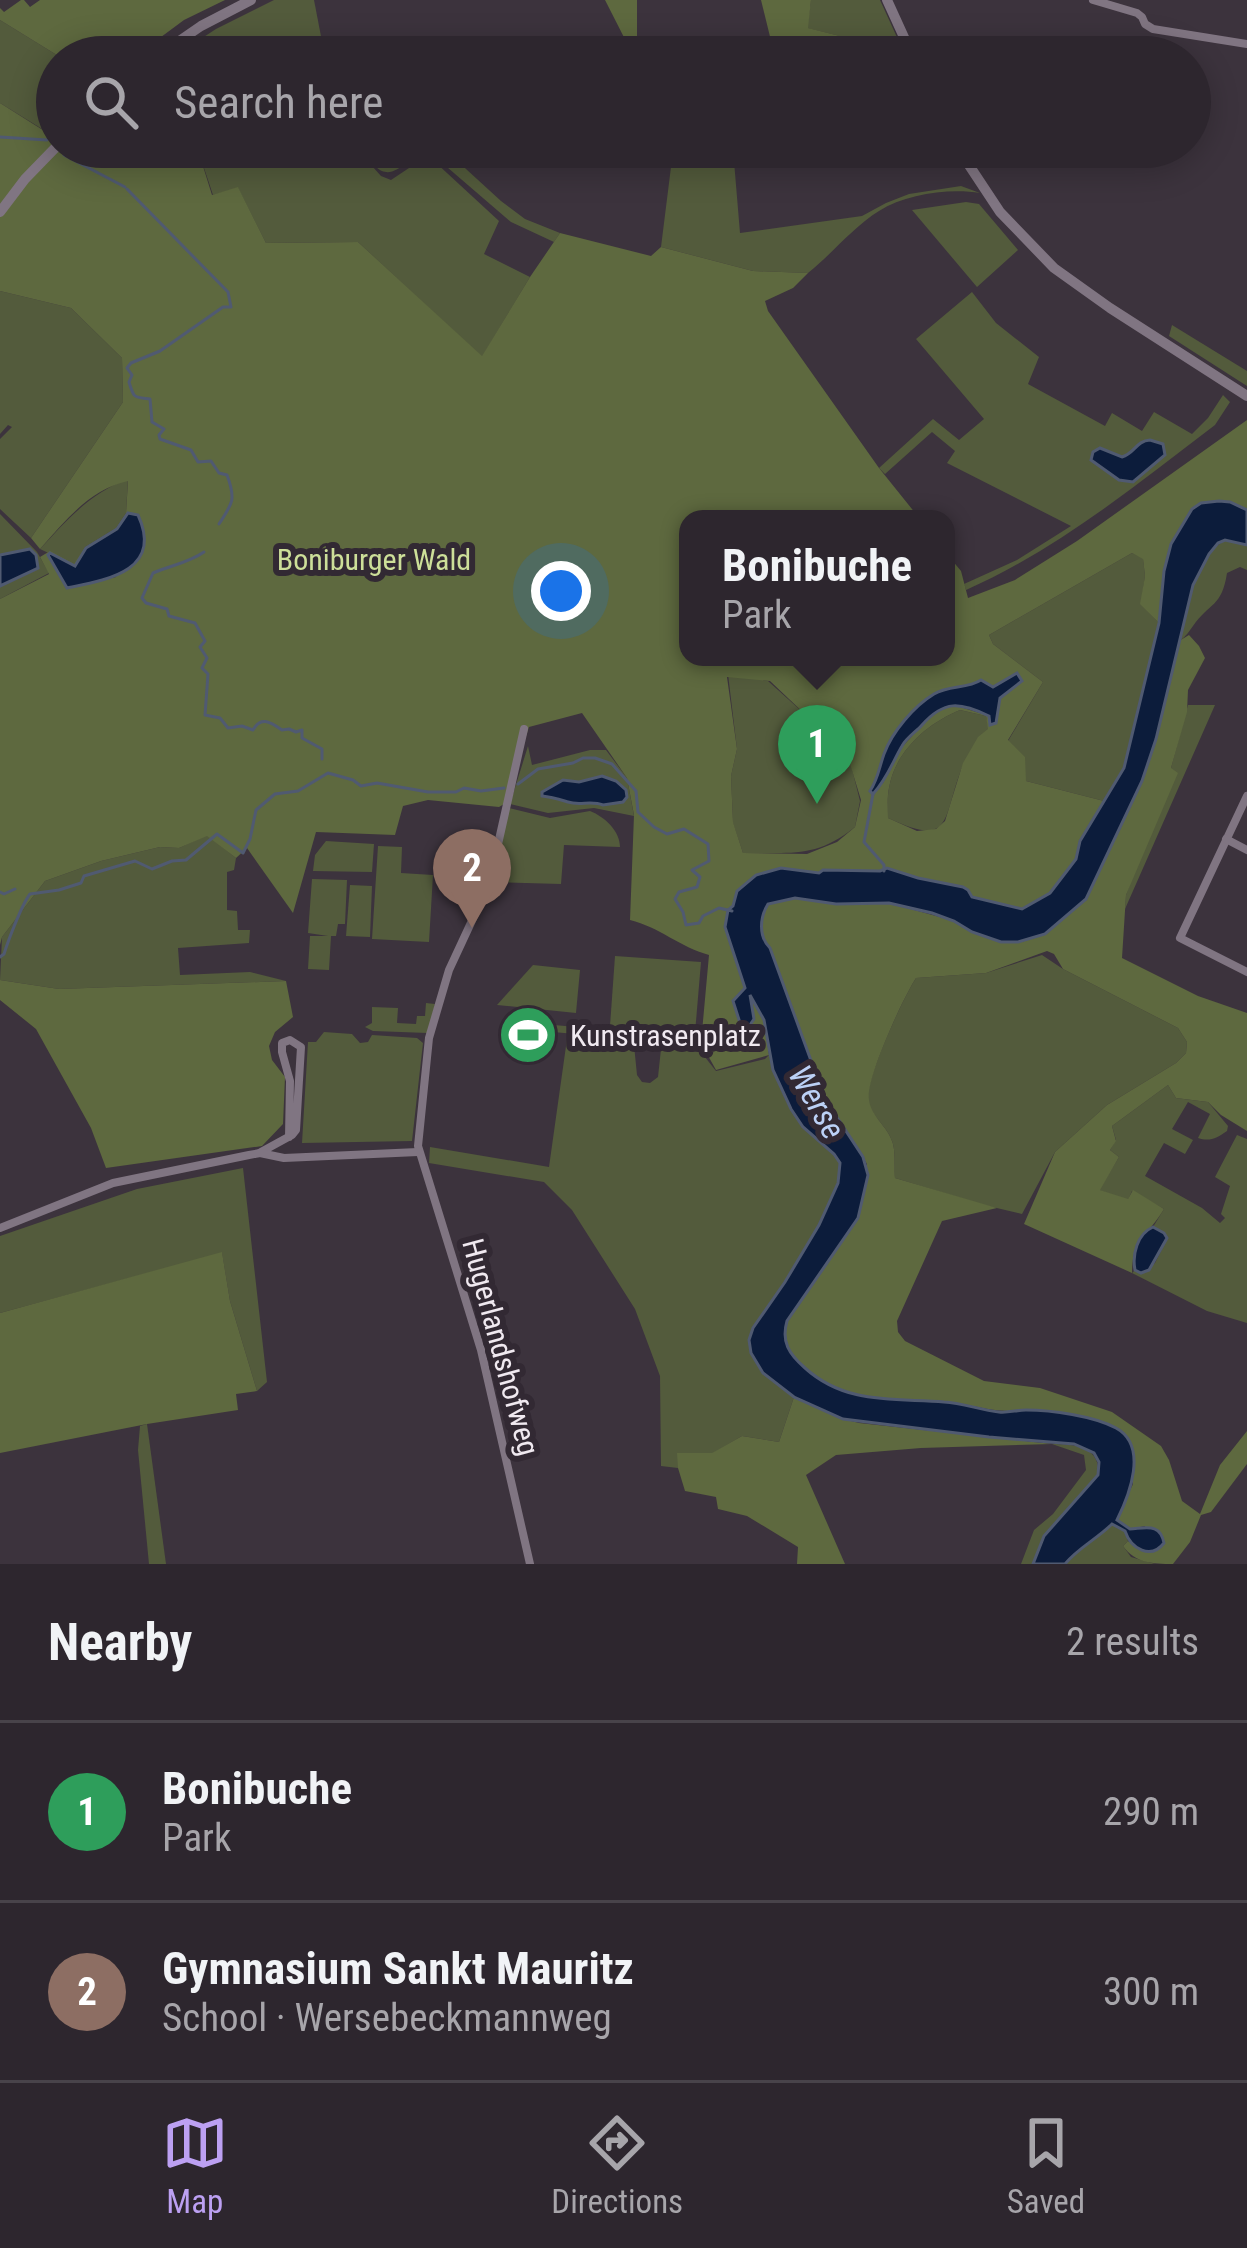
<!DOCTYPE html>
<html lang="en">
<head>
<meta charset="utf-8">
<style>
	:root { --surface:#2d262e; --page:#39323a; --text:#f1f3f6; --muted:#a7a5aa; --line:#48434a; --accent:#bca0f2 }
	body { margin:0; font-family:"Roboto Condensed",sans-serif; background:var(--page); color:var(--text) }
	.you { position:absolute; left:561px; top:591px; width:42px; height:42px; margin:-30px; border:9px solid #fff; border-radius:50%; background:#1a73e8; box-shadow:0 0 0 18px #1a73e833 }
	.badge { display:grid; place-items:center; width:78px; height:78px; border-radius:50%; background:var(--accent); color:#fff; font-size:39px; font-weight:700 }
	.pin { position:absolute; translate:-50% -99px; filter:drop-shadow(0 3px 6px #0008) }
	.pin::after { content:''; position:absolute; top:63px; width:42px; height:36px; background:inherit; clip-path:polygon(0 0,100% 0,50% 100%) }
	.popup { position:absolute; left:679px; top:510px; width:276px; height:156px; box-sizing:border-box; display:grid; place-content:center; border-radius:24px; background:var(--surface); filter:drop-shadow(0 3px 9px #0005); font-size:39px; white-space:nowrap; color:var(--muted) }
	.popup b { font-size:45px; color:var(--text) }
	.popup::after { content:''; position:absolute; left:50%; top:100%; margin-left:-24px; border:24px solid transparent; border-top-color:var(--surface) }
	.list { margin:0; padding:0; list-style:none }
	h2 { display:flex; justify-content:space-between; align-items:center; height:156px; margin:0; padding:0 48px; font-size:51px }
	h2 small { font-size:39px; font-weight:400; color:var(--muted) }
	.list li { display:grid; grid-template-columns:78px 1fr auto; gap:36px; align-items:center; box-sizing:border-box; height:180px; padding:0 48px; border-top:3px solid var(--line) }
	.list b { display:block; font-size:45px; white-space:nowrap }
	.list p { margin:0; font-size:39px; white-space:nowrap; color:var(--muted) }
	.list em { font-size:39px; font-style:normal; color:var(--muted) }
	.icon { flex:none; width:66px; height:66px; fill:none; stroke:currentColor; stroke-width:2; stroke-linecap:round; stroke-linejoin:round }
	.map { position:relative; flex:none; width:1247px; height:1564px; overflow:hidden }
	.search { position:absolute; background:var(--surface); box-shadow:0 6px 30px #0003; left:36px; right:36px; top:36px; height:132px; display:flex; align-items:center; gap:30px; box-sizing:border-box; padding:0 42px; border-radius:66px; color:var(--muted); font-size:45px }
	.sheet { height:516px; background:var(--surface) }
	nav { display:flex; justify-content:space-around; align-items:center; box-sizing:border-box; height:168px; border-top:3px solid var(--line); background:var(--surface); font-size:33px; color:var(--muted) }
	nav a { display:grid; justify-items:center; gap:6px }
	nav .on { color:var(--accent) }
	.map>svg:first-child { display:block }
	.green { fill:#535b3c; fill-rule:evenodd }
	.forest { fill:#5e693f; fill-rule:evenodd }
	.water { fill:#0c1c3b; stroke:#505a71; stroke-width:3 }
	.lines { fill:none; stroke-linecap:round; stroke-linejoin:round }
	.stream { stroke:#505a71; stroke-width:3 }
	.street { stroke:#807582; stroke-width:8 }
	.secondary { stroke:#807582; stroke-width:10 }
	.labels { text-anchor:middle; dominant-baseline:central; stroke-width:12; stroke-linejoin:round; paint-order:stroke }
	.park-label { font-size:30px; fill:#cddf99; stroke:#322933 }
	.poi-label { font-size:30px; fill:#f0e9f0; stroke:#322933; text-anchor:start }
	.street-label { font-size:30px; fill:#f0e9f0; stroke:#322933 }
	.water-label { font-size:33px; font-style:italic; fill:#bcd1f6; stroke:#322933 }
</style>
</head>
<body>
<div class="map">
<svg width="1247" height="1564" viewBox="0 0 1247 1564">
	<rect width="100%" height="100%" fill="#3c333d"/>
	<g class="green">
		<polygon points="274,0 314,0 325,57 173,57 216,29"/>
		<polygon points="811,0 880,0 906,57 872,57 864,42 807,28"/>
		<polygon points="0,20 60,57 57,57 57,115 47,132 0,103"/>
		<polygon points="197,147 355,147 381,176 391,180 418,162 434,161 499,221 484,254 530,277 482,357 358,242 266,243 238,188 213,195"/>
		<path d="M360 147H368L376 156 387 160 414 147H442L501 201 525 219 560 233 554 242 511 222 433 155C397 154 393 199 360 147Z"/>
		<path d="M672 159 734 161 740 233 862 216 886 203 909 194 961 186 980 193C949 188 906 194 879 211 853 227 832 254 808 273L753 271 661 247Z"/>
		<polygon points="966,202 979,204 1018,250 977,287 912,210"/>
		<polygon points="0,291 71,308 122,358 123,402 31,538 0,509 0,439 12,427 8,425 0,434"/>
		<path d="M972 292 996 323 1039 357 1028 384 1105 426 1112 413 1142 431 1154 412 1192 434 1208 418 1223 395 1230 402 1215 425C1135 486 1058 549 966 590L964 584 1017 560 1071 526 947 463 955 451 932 432 885 474 879 468 933 419 959 440 984 419 916 339Z"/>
		<polygon points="1172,325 1247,371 1247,386 1169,336"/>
		<path d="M128 479 126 513 116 528 85 547 74 565 40 549C67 520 90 493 128 479Z"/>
		<polygon points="0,514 37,552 49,573 0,599"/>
		<path d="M1225 540 1247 545V570L1240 567 1227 573C1222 607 1209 603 1193 626 1189 631 1186 637 1179 641 1188 608 1193 559 1225 540Z"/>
		<polygon points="1132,553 1143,558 1145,576 1141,604 1159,623 1124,768 1104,801 1026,781 1008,741 1043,682 993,644 989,635"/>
		<path d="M728 674 768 681 848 753 860 801 855 827C815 859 791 852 743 853L733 823 731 776 737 749Z"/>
		<polygon points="1188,705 1215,705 1125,909 1126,895 1171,768"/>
		<path d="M960 710 986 716 989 729C979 742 967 755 961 770 942 821 952 848 888 818 888 808 887 797 889 788 895 751 928 723 960 710Z"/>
		<path d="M528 746 532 765 590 750H606L627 778 634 816 594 808 548 813 510 804ZM602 776 616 781 626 790 603 805C590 797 572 806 558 796L556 785 560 781 579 782Z"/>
		<path d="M509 808 550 818 590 811C605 817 620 831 620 847L564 845 561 884 490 882Z"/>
		<polygon points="207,835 236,858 234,870 227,872 227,910 237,911 238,930 250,930 249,943 178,948 180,975 250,972 286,981 59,989 0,980 2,937 45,881 101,861 160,847 179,848"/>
		<polygon points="326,841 374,844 372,872 313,871 315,855"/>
		<polygon points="378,846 402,847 401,873 433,875 429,942 372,939"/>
		<polygon points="312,879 347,880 345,924 338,924 336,936 331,936 329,970 308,969 310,936 328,936 308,933"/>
		<polygon points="350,885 372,886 370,937 346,936"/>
		<path d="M1042 955 1063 969 1178 1028 1187 1042 1186 1053 1176 1063 1107 1105 1055 1152 1022 1214 984 1205 895 1178C894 1167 896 1151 892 1141 887 1126 871 1116 868 1100 865 1080 903 998 916 978L986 973Z"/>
		<polygon points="615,956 701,962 695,1033 610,1026"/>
		<polygon points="533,965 580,970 576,1013 497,1005"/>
		<polygon points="426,1003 435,1004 428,1033 373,1031 365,1027 372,1023 372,1007 398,1008 397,1023 416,1024 417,1016 425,1016"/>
		<polygon points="509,1012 550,1015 546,1057 505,1054"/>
		<polygon points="554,1025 698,1038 697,1045 553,1032"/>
		<polygon points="324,1032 352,1034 360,1043 368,1042 372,1035 417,1038 423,1043 412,1141 302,1143 308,1042 316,1042"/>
		<path d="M567 1039 634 1045 637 1075 642 1082 650 1083 658 1077 661 1049 701 1052 716 1071 765 1059 769 1055C776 1078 785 1104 800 1123 811 1137 835 1145 840 1163 849 1192 772 1301 753 1328L763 1373 794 1397 779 1442 742 1436 713 1453H678V1468L661 1466 660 1376 635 1309 572 1210 544 1182 429 1163 430 1147 549 1167Z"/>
		<path d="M1168 1085 1176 1098 1208 1102 1228 1126 1227 1131C1217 1138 1210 1142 1198 1138L1210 1114 1188 1102 1172 1129 1193 1140 1185 1154 1164 1143 1145 1176 1202 1208 1220 1223 1225 1218 1221 1214 1230 1186 1215 1177 1237 1135 1247 1139V1323L1207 1311 1132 1273 1135 1270 1141 1273 1155 1263 1167 1239 1164 1233 1153 1227 1164 1209 1132 1191 1128 1200 1099 1190 1119 1157 1110 1150 1116 1140 1112 1126Z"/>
		<polygon points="243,1168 267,1382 257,1391 230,1301 222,1253 0,1313 0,1236 137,1189"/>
		<polygon points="147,1424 166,1564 149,1564 138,1450 140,1426"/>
		<path d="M1052 1444C1074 1444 1101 1446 1098 1475L1046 1536 1033 1564H1021L1034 1530 1053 1514 1086 1470 1084 1455Z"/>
		<path d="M1112 1524 1125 1531 1128 1541 1123 1546 1131 1557 1155 1564H1065C1078 1548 1097 1539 1112 1524Z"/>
	</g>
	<g class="forest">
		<polygon points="21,0 24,0 30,7 40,0 225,0 184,20 157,40 167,57 60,57 0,20 0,8 4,12"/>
		<polygon points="605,0 637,0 637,39 641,57 634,57"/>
		<polygon points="761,0 811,0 808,28 864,42 872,57 775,57"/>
		<path d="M0 103 46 132 57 115V147H197L212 195 238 187 266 243 358 242 482 356 530 277 560 233 651 256 661 247 753 271 808 273 793 288 765 301 768 311 879 468 920 519H688V657H946V553L961 571 968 598 1015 580 1077 541 1247 420V510L1230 502 1219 501 1202 503 1192 509 1164 571 1159 623 1140 604 1145 576 1143 559 1132 553 989 635 993 644 1043 682 1008 740 1025 757 1026 781 1104 801 1080 840 1076 859 1061 880 1050 893 1022 909 972 897 963 887 917 878 887 868 880 871 824 870 819 873 781 868 737 891 733 906 728 910 725 927 745 988 748 1027 752 1023 753 1010 750 995 764 1020 769 1055 716 1070 701 1043 709 955C680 947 659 927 630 920L634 815 627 778 582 713 529 727 504 804 499 807 428 800 403 806 395 835 316 832 293 913 247 848 236 858 207 836 179 848 160 847 101 861 45 881 2 937 0 945V599L49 574 40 557 50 551 74 564 85 547 116 528 126 513 128 481C90 489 65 521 40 549L31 538 123 402 122 358 71 308 0 291ZM128 514 116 577 67 588 50 553 75 567 86 548 117 529ZM1016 674 989 716 951 704 937 709 902 747 883 783 870 791C878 778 879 768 884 754 892 734 921 697 942 690 958 684 974 689 990 687 999 685 1009 678 1016 674ZM727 677 770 681 847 754 861 800 855 827 837 842 807 854 743 853 733 822 731 776 737 749ZM960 710 986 716 988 729 978 737 963 763 945 821 936 829 917 831 888 818C888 808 887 797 889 788 895 751 928 723 960 710Z"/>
		<path d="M1189 635 1199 646 1205 658 1188 690 1187 712 1171 768 1178 773 1126 895 1122 958 1198 996 1247 1013V1131L1221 1115 1208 1102 1176 1098 1168 1085 1112 1126 1116 1141 1110 1150 1119 1157 1100 1190 1128 1199 1133 1190 1164 1209C1146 1239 1133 1235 1132 1273L1024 1224 1055 1152 1107 1105 1176 1063 1186 1053 1187 1042 1178 1028 1063 969 1054 954 1047 951 986 973 916 978C903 998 865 1080 869 1100 871 1116 887 1126 892 1141 896 1151 894 1167 895 1178L997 1208 942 1221 897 1321 898 1332 905 1341 984 1381 1040 1388 1112 1412 1161 1446 1169 1460 1182 1501 1200 1514 1220 1465 1247 1431V1464L1211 1512 1201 1515 1190 1542 1173 1564C1153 1564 1135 1563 1123 1546L1128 1541 1139 1549 1145 1526 1130 1529 1116 1520 1133 1484 1130 1443 1020 1410C995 1414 972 1404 947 1402 922 1400 897 1403 872 1400 837 1394 773 1365 787 1321L858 1218 867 1164 825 1099 770 948C758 936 761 918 768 904L795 898 836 904 889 903 954 921 972 932 1045 934 1086 899 1156 739 1179 641Z"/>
		<polygon points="0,980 59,989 286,981 293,1017 275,1032 269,1046 272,1060 285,1077 283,1124 262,1146 106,1168 91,1128 36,1029 0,1000"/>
		<polygon points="222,1252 230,1301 257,1391 236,1394 238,1410 147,1424 0,1453 0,1313"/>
		<polygon points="794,1397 843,1419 859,1423 1052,1444 921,1448 836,1455 806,1475 845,1564 797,1564 798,1547 747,1516 718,1509 716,1497 685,1491 678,1468 677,1453 712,1453 742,1436 779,1442"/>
	</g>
	<g class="water">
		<path d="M1150 440 1163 444 1165 455 1133 482 1119 480 1091 460 1093 452 1100 448 1122 457C1135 453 1136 441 1150 440Z"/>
		<path d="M1219 501 1230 502 1247 510V545L1225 540 1218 543 1209 554 1193 585 1156 739 1142 781 1086 899 1045 934 1018 942H1001L972 932 954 921 932 913 889 903 836 904 795 898 768 904C760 917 758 936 770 948L825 1099 863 1157 868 1175 858 1218 787 1321C781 1342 789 1354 805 1368 846 1405 894 1398 944 1402 963 1403 980 1410 999 1412 1008 1413 1017 1410 1026 1410 1051 1410 1094 1416 1116 1428 1149 1446 1129 1496 1117 1520L1130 1529C1147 1528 1160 1523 1164 1543 1151 1560 1131 1549 1125 1531L1112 1524C1097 1539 1078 1548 1065 1564H1033L1044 1536 1098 1475 1099 1462 1094 1453 1074 1444 989 1437 843 1419 794 1397 763 1373 751 1353 749 1340 753 1328 785 1282 819 1225 838 1183 840 1163 834 1154 803 1127 791 1109 773 1070 764 1020 750 995 754 1019 747 1029 741 1026 733 1001 745 988 725 927 728 910 733 906 737 891 756 875 781 868 819 873 823 870 880 871 887 868 918 878 963 887 968 890 972 897 1022 909 1050 893 1076 859 1080 841 1124 768 1159 623 1164 571 1171 544 1192 509 1201 503Z"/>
		<path d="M128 513 138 515C164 571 106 580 67 588L48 555 50 553 75 566 86 548 117 529Z"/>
		<polygon points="30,549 36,555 38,568 0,586 0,555"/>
		<path d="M1017 673 1022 681 1000 698 996 723 990 725 989 716C960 702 944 700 922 725 916 732 907 737 902 746 892 763 887 779 873 794L870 791C878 779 879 768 884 754 892 732 914 706 934 694 949 685 967 689 981 680L993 687Z"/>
		<path d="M602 776 616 781 626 790 627 797 623 802 603 805C591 800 580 806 568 802 558 799 552 797 542 796V792L563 780 579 782Z"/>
		<path d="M1153 1227 1164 1233 1167 1238 1149 1270 1141 1273 1135 1270C1132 1255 1137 1234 1153 1227Z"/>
	</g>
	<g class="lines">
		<g class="stream">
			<polyline points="0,137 47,140"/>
			<polyline points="64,155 125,187"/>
			<path d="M127 189 228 292 231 307H223L160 351 131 363 127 368 132 375 129 382C134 399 134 397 150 399L152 422 164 429 159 435 160 439 191 450 198 462 211 461 219 473 227 475C236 499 233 503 219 524"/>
			<path d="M204 552C188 563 172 565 153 573L142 598 146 603 167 609 169 616 195 623 205 641 200 647 207 658 202 668 208 674 205 715 220 718 228 728 242 726 253 730C261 715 272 723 282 730L289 729 296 732 302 730V738L322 749V759"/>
			<polyline points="518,784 538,769 573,763 583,758 595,758 612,764 636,791 638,812 654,827 667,834 684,829 708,844 709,861 692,870 700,877 697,887 679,892 675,899 683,912 686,925 699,923 703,916 719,908 732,911"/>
			<polyline points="873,794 864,842 884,865 884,871"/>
			<polyline points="0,892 4,894 15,889"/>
			<path d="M0 957 4 954C8 941 22 904 30 894L59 890 81 883 84 876 135 861 152 869 172 861 186 860 217 834 243 853 250 839 256 810 275 794 298 791 328 773 353 780 361 786 377 783 428 792H456L464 788 481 791 504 788"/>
		</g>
		<g class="street">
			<polyline points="1093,0 1137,13 1142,17 1145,24 1153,29 1247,44"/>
			<polyline points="524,729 489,884 449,970 429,1038 418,1146 481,1350 530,1564"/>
			<polyline points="1247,796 1180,938 1247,972"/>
			<polyline points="1226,839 1247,850"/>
			<polyline points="261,1152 292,1135 296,1130 301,1047 290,1040 282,1043 282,1052 290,1081 289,1137"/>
			<polyline points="0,1228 113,1183 249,1155 260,1153 284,1158 418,1152"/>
		</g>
		<g class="secondary">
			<polyline points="887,0 913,57"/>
			<polyline points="156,57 201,26 251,0"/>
			<polyline points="957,147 1000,212 1054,268 1110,308 1247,396"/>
			<polyline points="0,212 25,179 57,146"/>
		</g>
	</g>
	<defs>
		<g id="stadium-disc" transform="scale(3)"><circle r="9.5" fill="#2e9e5b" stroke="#322933"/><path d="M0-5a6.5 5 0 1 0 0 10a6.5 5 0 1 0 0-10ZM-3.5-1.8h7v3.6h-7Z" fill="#fff"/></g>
	</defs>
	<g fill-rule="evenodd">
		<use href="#stadium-disc" x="528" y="1035"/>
	</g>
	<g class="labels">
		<g class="park-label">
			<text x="374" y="559">Boniburger Wald</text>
		</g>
		<g class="poi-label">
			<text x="570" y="1035">Kunstrasenplatz</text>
		</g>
		<g class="street-label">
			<text transform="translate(501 1347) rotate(75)">Hugerlandshofweg</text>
		</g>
		<g class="water-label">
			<text transform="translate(817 1102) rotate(60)">Werse</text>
		</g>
	</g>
</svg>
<div class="you"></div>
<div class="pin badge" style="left:817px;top:804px;background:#2e9e5b">1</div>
<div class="popup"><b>Bonibuche</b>Park</div>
<div class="pin badge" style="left:472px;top:928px;background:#8d6e63">2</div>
<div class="search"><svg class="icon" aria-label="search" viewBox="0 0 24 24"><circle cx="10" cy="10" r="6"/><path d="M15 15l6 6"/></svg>Search here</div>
</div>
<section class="sheet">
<h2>Nearby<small>2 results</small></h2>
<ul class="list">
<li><span class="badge" style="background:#2e9e5b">1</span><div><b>Bonibuche</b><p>Park</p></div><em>290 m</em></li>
<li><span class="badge" style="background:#8d6e63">2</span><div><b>Gymnasium Sankt Mauritz</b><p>School · Wersebeckmannweg</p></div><em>300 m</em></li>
</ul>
</section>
<nav>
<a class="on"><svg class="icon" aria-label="map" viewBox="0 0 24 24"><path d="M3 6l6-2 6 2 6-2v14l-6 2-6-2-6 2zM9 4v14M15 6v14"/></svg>Map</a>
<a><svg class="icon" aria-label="directions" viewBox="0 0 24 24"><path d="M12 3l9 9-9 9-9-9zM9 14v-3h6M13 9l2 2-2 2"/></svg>Directions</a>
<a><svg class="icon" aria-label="saved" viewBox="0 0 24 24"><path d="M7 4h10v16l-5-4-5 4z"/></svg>Saved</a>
</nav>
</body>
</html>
